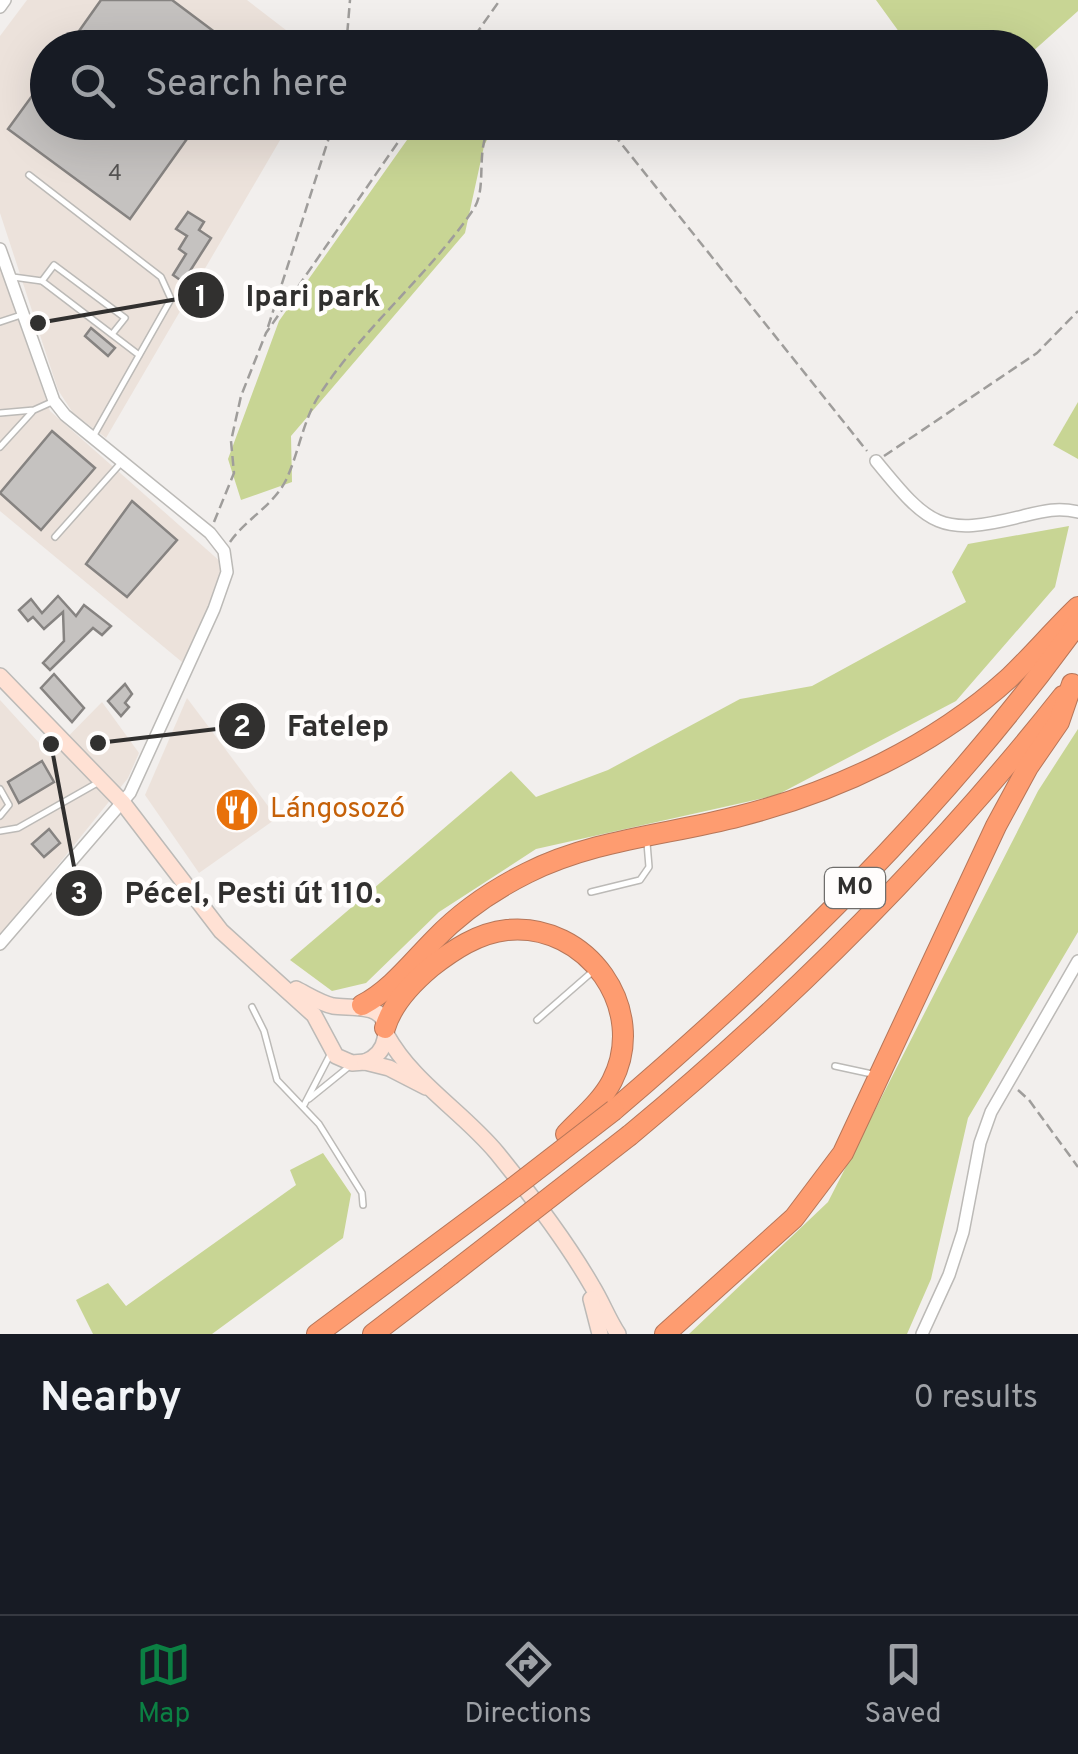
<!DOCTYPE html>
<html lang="en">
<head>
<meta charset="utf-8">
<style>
	:root { --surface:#171b24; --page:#242831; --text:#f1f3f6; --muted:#9ea1a6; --line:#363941; --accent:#0b8043 }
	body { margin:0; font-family:Overpass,sans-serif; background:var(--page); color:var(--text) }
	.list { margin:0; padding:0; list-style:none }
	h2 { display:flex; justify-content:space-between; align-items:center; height:130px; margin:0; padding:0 40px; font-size:42px }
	h2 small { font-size:32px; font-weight:400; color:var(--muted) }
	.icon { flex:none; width:55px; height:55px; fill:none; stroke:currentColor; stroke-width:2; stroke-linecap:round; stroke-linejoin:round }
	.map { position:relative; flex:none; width:1078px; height:1334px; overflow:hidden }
	.search { position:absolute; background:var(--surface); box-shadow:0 10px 40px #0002; left:30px; right:30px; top:30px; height:110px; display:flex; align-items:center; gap:25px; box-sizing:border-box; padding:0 35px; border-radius:55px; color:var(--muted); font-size:38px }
	.sheet { height:280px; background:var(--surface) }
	nav { display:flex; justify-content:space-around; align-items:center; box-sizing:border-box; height:140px; border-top:2px solid var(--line); background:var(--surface); font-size:28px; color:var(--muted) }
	nav a { display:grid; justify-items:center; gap:5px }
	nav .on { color:var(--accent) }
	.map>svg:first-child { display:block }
	.built { fill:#ece2db }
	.green { fill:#c8d594 }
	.building { fill:#c5c2c0; stroke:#868381; stroke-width:2.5 }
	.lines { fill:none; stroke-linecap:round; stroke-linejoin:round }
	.lane-casing { stroke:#bcbab7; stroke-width:8 }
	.street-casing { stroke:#bcbab7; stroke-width:14 }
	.secondary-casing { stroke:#bcbab7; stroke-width:18 }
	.highway-casing { stroke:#b67659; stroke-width:22 }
	.path { stroke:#9f9d9b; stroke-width:2.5; stroke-dasharray:10 5; stroke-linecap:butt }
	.lane { stroke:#fff; stroke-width:5 }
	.street { stroke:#fff; stroke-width:11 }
	.secondary { stroke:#ffe1d4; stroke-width:15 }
	.highway { stroke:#fe9c70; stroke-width:20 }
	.highway-bridge-casing { stroke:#b67659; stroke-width:22; stroke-linecap:butt }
	.highway-bridge { stroke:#fe9c70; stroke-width:20 }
	.labels { text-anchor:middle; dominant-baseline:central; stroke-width:9; stroke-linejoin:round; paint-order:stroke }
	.number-label { font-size:22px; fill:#565453 }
	.shield { fill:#fffdfc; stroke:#6f6e6c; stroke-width:2.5 }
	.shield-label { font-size:25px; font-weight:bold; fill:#31302f }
	.food-label { font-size:28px; fill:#c56008; stroke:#fffdfc; text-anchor:start }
	.leader { fill:none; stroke:#31302f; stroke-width:4 }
	.callout-dot { fill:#31302f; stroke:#fffdfc; stroke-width:4 }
	.mark-label { font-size:30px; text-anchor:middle; font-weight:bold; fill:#fff }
	.callout-label { font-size:30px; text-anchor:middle; font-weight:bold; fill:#31302f; stroke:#fffdfc; stroke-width:9; stroke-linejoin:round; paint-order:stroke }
</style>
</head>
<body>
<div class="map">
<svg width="1078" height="1334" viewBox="0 0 1078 1334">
	<rect width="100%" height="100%" fill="#f2efed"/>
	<g class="built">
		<polygon points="27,0 247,0 308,47 48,48 48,122 290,123 106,438 73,413 58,390 0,213 0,36"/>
		<polygon points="0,267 50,411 231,571 182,662 0,511"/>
		<polygon points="187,698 277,818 199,873 145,795"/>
		<polygon points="0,700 50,755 102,702 139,753 128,778 0,937"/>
	</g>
	<g class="green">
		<polygon points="876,0 1078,0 1078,11 1031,53 1030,48 910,47"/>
		<polygon points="419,123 495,123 484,146 465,233 291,436 292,482 241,500 228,459 279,321"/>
		<polygon points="1078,402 1078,459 1053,445"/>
		<polygon points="1069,526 1055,587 956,701 777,795 536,849 439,912 366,983 332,991 290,960 511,771 536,797 608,770 740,699 812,686 966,602 952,572 968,544"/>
		<polygon points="1078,729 1078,932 968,1118 931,1279 907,1334 689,1334 828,1202 1038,791"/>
		<polygon points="323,1153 351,1194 343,1238 212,1334 93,1334 76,1300 108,1283 126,1306 296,1185 290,1170"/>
	</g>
	<g class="building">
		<polygon points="101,0 172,0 236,48 67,48"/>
		<polygon points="48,74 48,122 199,122 130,219 8,129"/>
		<polygon points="188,212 204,222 199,230 211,238 183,282 173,275 186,254 179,249 187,236 176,229"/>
		<polygon points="91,328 115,348 108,356 85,336"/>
		<polygon points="52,431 95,468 41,530 0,493"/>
		<polygon points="132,501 177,540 127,597 86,564"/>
		<polygon points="58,596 76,616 84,605 111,626 102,635 93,628 50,670 43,663 64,641 63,612 44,629 33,617 28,621 19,610 31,599 42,613"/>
		<polygon points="54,674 84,708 72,722 41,688"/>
		<polygon points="125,684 132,694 125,703 129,707 121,716 108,701"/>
		<polygon points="42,761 54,782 19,803 8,782"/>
		<polygon points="237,795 251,816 239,824 225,803"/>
		<polygon points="49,829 60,843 44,857 32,844"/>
	</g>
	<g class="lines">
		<g class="lane-casing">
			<g id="lane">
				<polyline points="29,175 161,277 171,299 94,435"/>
				<polyline points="13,277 42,281 139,355"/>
				<polyline points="42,281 54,265 125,318 113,333"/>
				<polyline points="0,322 21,315"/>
				<polyline points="0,413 34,410 54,401"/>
				<polyline points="0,447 32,412"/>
				<polyline points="55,537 120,464"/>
				<polyline points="0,789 9,805 0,816"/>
				<polyline points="0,831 18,828 99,782"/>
				<polyline points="591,892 640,880 649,867 647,843"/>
				<polyline points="252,1007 264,1031 277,1080 319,1124 362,1193 363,1205"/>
				<polyline points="537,1020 592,972"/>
				<polyline points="835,1066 872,1074"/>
				<polyline points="309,1099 351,1065"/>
				<polyline points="304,1105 331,1053"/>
			</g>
		</g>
		<g class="street-casing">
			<g id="street">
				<polyline points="0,7 5,0"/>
				<polyline points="0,249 54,401 65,415 210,533 224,551 227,572 214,609 130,793 0,944"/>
				<path d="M876 461C929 526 940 537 1023 516 1043 511 1058 507 1078 512"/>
				<polyline points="922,1334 949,1275 963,1232 980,1143 991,1112 1078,961"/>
			</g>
		</g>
		<g class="secondary-casing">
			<g id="secondary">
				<polyline points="0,676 123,803 221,931 314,1015 336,1056 352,1063 365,1062 389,1068 426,1087"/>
				<path d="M296 989C308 995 320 1003 333 1006 354 1009 392 1001 385 1039 383 1051 375 1058 365 1062"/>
				<path d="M386 1034C413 1083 462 1111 497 1153 531 1195 565 1239 592 1286 602 1302 608 1319 618 1334"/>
				<polyline points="591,1299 600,1334"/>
			</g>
		</g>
		<g class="highway-casing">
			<g id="highway">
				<path d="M362 1005C391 990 412 962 435 939 461 912 493 890 527 873 595 839 668 835 740 816 838 791 934 746 1009 678 1033 655 1054 630 1078 607"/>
				<path d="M385 1028C392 1004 412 983 431 967 453 950 478 933 507 930 587 922 649 1009 612 1081 601 1102 582 1117 566 1134"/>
				<path d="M614 1110C785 964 946 806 1078 623"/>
				<path d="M630 1135C789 1003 935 858 1063 696"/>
				<polyline points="317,1334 513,1188"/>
				<polyline points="373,1334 450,1275"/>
				<polyline points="665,1334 794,1218 843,1153 996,826 1028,767 1059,722 1072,684"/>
			</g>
		</g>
		<g class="path">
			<polyline points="480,30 496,48"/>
			<polyline points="346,48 350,0"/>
			<polyline points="466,48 500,0"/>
			<polyline points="604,122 867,451"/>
			<polyline points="268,327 334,122"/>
			<polyline points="884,456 1037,353 1078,311"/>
			<polyline points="214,522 234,473 231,441 241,396 266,333 412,122"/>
			<path d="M230 542C246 519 274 505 286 480 299 453 303 419 320 394 364 327 428 276 473 210 489 187 473 148 493 122"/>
			<polyline points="1018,1090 1029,1100 1078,1167"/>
		</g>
		<use href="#lane" class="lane"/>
		<use href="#street" class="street"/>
		<use href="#secondary" class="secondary"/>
		<use href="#highway" class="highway"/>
		<g class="highway-bridge-casing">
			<g id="highway-bridge">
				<polyline points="513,1188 614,1110"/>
				<polyline points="450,1275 630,1135"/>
			</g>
		</g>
		<use href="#highway-bridge" class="highway-bridge"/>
	</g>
	<defs>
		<g id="restaurant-disc" transform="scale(2.25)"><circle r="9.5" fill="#e8710a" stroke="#fffdfc"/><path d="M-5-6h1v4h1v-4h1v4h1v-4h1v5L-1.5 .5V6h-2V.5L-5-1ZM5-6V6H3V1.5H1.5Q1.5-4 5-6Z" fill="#fff"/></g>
	</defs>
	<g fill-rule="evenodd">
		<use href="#restaurant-disc" x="237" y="810"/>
	</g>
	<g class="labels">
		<g class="number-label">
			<text x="115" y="174">4</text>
		</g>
		<rect class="shield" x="825" y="868" width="60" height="40" rx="8"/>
		<g class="shield-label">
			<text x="855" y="888">M0</text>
		</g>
		<g class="food-label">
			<text x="270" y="810">Lángosozó</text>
		</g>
	</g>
	<path class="leader" d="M38 323L201 295M98 743L242 726M51 744L79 893"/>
	<g class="callout-dot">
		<circle cx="38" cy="323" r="10"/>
		<circle cx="98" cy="743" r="10"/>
		<circle cx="51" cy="744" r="10"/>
		<circle cx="201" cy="295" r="25"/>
		<circle cx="242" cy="726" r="25"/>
		<circle cx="79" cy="893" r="25"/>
	</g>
	<g class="mark-label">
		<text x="201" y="306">1</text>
		<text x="242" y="736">2</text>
		<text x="79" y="903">3</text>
	</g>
	<g class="callout-label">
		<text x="313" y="306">Ipari park</text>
		<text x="338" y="736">Fatelep</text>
		<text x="253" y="903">Pécel, Pesti út 110.</text>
	</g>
</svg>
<div class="search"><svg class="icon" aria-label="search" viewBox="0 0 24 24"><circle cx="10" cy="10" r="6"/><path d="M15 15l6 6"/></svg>Search here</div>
</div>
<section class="sheet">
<h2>Nearby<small>0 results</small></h2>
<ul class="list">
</ul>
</section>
<nav>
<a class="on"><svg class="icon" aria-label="map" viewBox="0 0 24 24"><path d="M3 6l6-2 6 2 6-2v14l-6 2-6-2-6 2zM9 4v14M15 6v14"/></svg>Map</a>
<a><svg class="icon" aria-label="directions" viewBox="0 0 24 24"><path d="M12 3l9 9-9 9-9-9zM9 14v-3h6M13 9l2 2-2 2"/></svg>Directions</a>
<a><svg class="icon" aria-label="saved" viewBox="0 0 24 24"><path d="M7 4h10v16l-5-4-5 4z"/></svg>Saved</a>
</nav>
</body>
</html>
